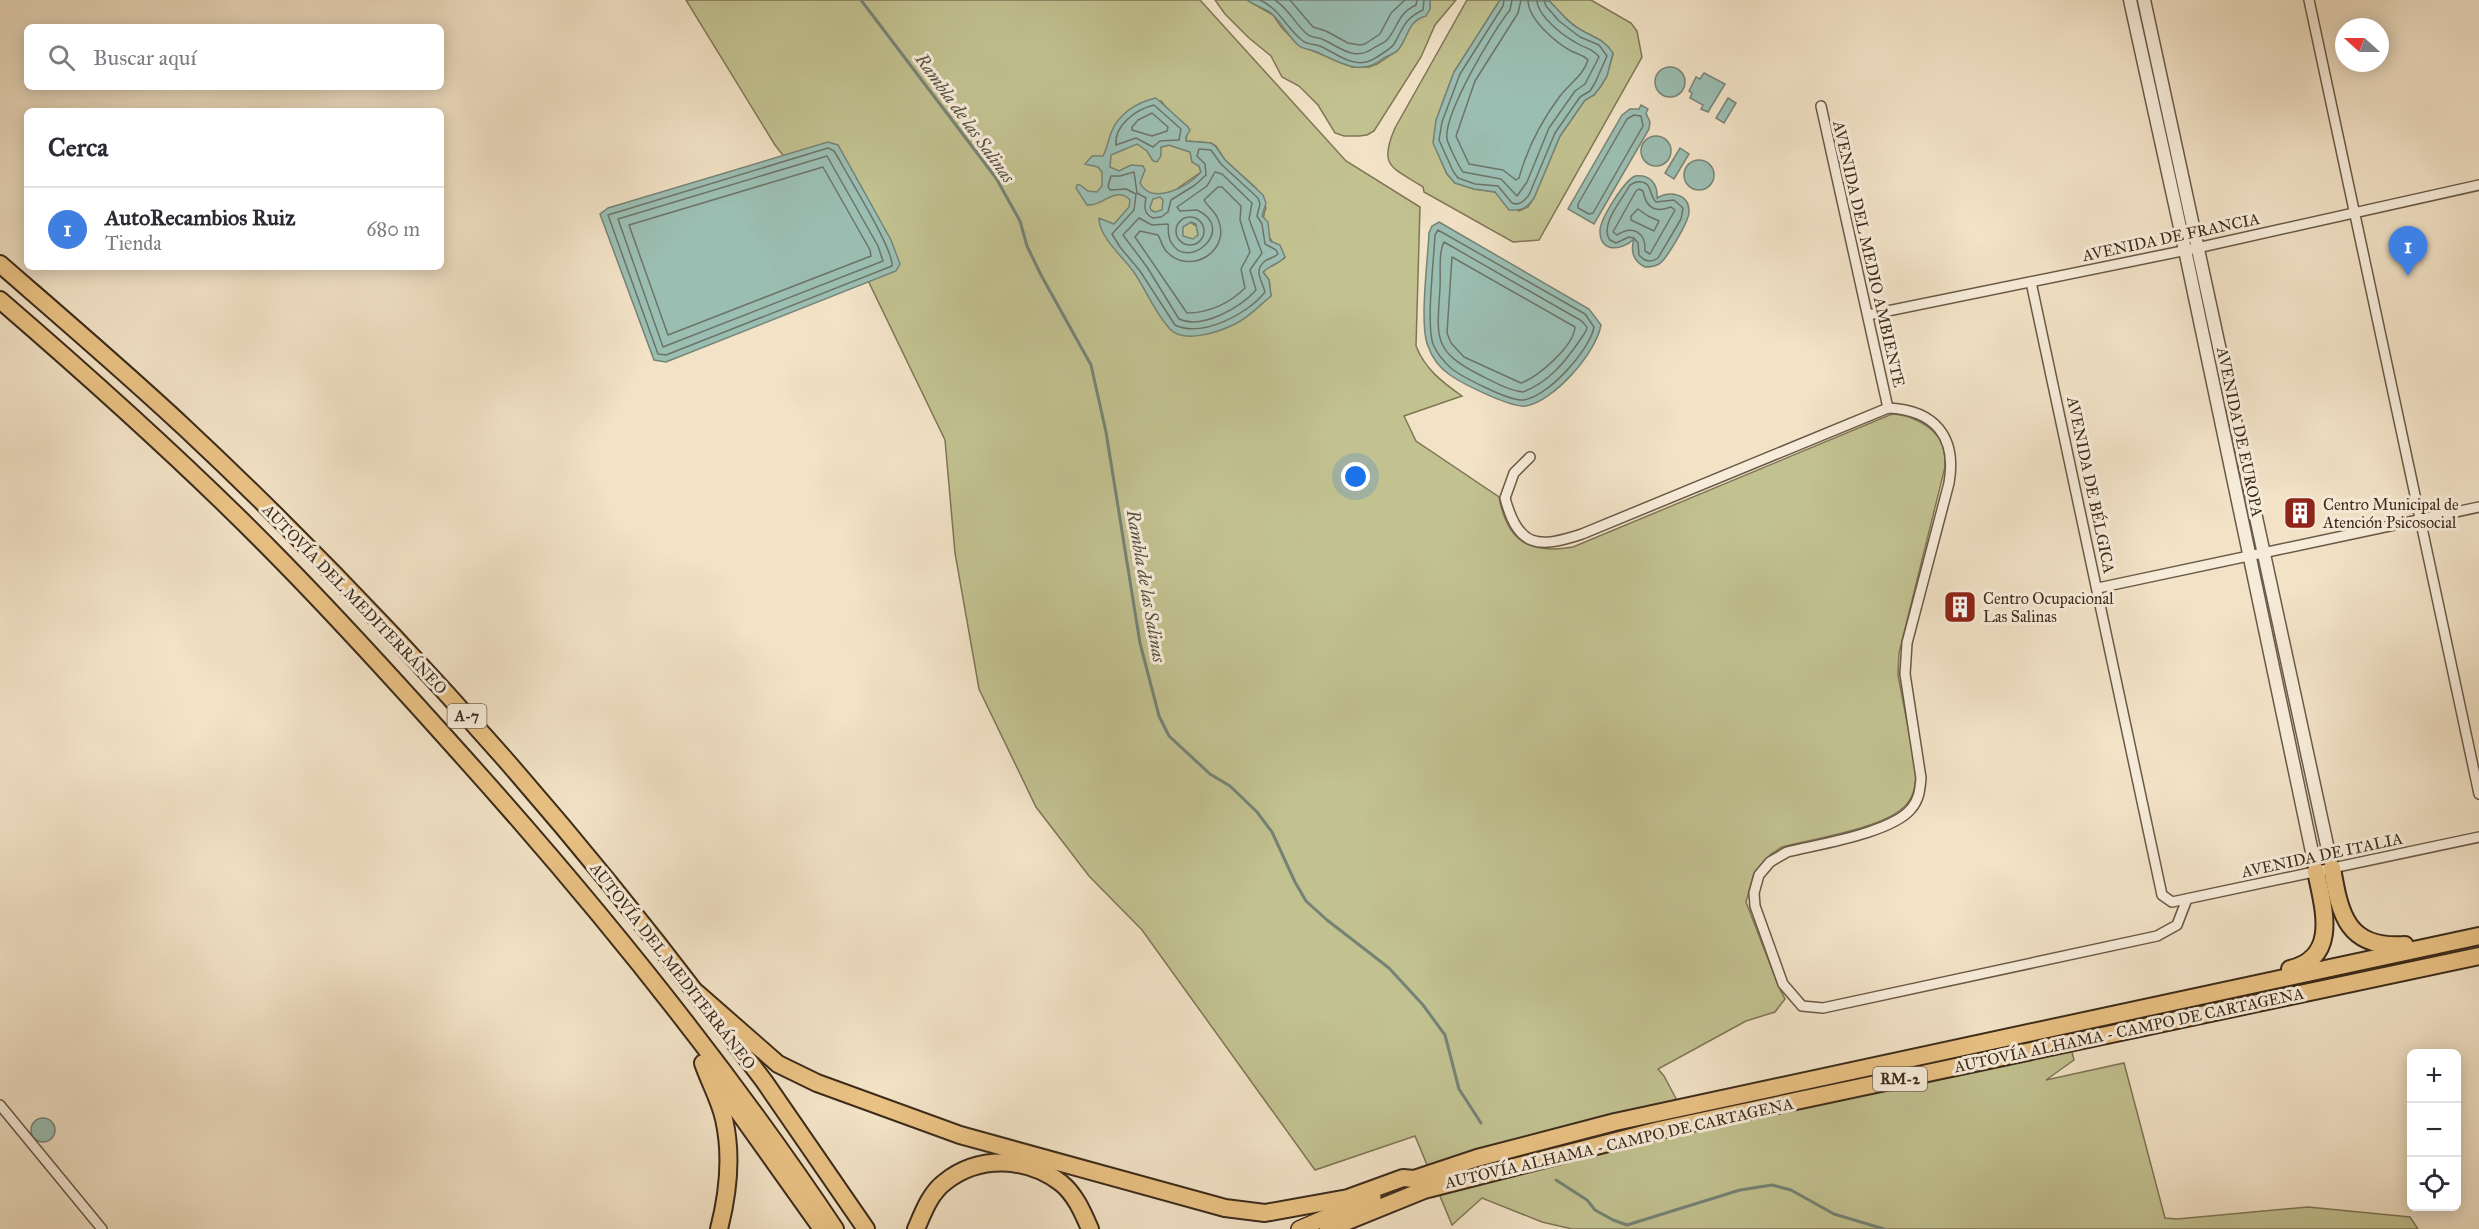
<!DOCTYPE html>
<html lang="es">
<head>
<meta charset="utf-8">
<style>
	:root { --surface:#fff; --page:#f7f7f7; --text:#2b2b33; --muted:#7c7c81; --line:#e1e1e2; --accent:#7c3aed }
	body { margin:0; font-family:"IM FELL Great Primer",serif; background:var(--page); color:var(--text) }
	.controls { position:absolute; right:18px; bottom:18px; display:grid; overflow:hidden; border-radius:9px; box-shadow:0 3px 15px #0003 }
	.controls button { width:54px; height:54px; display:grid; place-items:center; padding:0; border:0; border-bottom:2px solid var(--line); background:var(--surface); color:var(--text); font:30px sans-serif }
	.compass { position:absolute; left:2335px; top:18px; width:54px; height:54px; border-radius:50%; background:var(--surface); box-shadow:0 3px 15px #0003; rotate:291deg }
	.you { position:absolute; left:1356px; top:477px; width:21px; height:21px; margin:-15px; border:4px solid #fff; border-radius:50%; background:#1a73e8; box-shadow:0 0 0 9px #1a73e833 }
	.badge { display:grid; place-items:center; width:39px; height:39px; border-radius:50%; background:var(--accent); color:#fff; font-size:20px; font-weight:700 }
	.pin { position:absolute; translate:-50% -50px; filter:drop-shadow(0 2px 3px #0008) }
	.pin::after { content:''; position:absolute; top:32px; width:21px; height:18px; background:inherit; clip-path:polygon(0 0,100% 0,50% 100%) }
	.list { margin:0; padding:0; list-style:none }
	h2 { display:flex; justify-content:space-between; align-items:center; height:78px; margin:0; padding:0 24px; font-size:26px }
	h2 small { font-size:20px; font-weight:400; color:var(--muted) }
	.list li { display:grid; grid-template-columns:39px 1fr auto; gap:18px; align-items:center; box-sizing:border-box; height:84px; padding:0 24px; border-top:2px solid var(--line) }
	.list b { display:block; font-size:22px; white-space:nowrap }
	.list p { margin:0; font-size:20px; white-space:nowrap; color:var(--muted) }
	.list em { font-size:20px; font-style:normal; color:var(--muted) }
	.icon { flex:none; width:33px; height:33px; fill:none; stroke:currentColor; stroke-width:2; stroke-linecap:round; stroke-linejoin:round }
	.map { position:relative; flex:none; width:2479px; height:1229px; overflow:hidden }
	.search { position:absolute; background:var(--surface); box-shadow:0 3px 15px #0003; left:24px; top:24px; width:420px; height:66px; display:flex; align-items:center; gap:15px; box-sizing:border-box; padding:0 21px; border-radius:9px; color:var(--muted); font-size:22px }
	.panel { position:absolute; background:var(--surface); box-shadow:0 3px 15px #0003; left:24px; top:108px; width:420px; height:162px; border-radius:9px }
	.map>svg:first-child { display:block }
	.green { fill:#c2c190; stroke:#7f7656; stroke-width:1.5; fill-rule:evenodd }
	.water { fill:#9bbeb3; stroke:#758376; stroke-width:1.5; fill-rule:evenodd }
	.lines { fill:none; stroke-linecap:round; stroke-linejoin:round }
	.shore { stroke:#6c7467; stroke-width:1.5 }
	.stream { stroke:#758376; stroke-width:3 }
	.minor-casing { stroke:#6a5946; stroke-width:12 }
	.tertiary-casing { stroke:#6a5946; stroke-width:15 }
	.trunk-casing { stroke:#3c2b1b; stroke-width:18 }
	.motorway-casing { stroke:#3c2b1b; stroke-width:20 }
	.minor { stroke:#f7ecda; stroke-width:9 }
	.tertiary { stroke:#f7ecda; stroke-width:12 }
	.trunk { stroke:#e9c183; stroke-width:15 }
	.motorway { stroke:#e9c183; stroke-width:16 }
	.labels { text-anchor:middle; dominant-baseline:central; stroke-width:6; stroke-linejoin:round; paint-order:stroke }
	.shield { fill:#f7ecda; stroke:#746554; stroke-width:1.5 }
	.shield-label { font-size:15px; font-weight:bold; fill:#3c2b1b }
	.street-label { font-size:16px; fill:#3c2b1b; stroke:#f7ecda }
	.poi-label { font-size:16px; fill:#3c2b1b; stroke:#f7ecda; text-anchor:start }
	.water-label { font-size:18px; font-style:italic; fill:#545041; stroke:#f7ecda }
</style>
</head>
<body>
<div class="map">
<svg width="2479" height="1229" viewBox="0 0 2479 1229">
	<rect width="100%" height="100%" fill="#f2e2c6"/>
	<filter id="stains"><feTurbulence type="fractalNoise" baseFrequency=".00333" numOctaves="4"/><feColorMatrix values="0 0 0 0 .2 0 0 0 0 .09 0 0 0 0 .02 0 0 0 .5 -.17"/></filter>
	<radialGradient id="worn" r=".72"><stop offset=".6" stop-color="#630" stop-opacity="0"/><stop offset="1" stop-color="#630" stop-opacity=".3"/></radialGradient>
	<g class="green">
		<path d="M686 0H1200L1346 161 1420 207 1416 346C1425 369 1442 382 1462 396L1404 416 1416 441 1499 497C1507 541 1529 555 1573 547L1892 414C1911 415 1932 425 1942 442 1945 450 1945 459 1945 467L1899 653 1898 675 1916 769C1916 782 1915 795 1906 805 1886 828 1813 839 1782 847L1771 854 1754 873 1746 902 1778 985 1785 999 1775 1012 1746 1021 1658 1069 1664 1076 1690 1125 2070 1044 2074 1060 2046 1080 2124 1063 2165 1218 2177 1219 2308 1207 2410 1217 2418 1229H1572L1542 1222 1482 1198 1452 1225 1415 1136 1315 1170 1142 930 1089 876 1036 807 979 689 955 553 945 440 847 237 775 145ZM1150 100 1161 101 1171 113 1188 127 1186 141 1211 143 1216 146 1225 160 1256 188 1266 208C1257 226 1273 244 1285 257 1279 264 1270 265 1263 272L1269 280 1271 296 1239 321 1198 235V227L1190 222 1178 188 1201 172 1199 166 1192 161 1191 152 1169 145 1161 147 1160 151 1134 107Z"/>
		<polygon points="1215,0 1247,0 1273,15 1282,28 1299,45 1352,67 1369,67 1377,64 1398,50 1410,26 1430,9 1430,0 1456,0 1435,25 1421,57 1374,131 1367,135 1359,136 1344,136 1335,133 1318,105 1299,86 1282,77 1271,56 1249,38 1225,14"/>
		<path d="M1467 0H1500L1454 72 1441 107 1436 149 1447 174 1455 183 1474 189 1495 192 1519 211 1528 207 1534 198 1560 136 1585 100 1594 95 1601 86 1607 76 1613 54C1602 36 1589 37 1574 25 1564 18 1558 9 1549 1L1529 0H1591L1631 23 1637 31 1642 57 1539 240 1513 242 1424 192 1423 187C1392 167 1378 167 1395 128Z"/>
	</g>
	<g class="water">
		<path d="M1247 0H1430V9L1426 16C1407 21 1409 37 1398 50 1395 54 1387 55 1382 59 1361 76 1340 63 1319 53 1312 49 1304 50 1298 45 1288 36 1281 21 1271 13 1264 8 1254 5 1247 0Z"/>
		<path d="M1500 0 1549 1C1558 9 1564 18 1573 25 1589 37 1602 36 1613 53L1607 76 1601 86 1594 95 1585 100 1560 136 1534 198C1527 208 1522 211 1509 210L1495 192 1474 189 1455 183 1447 174 1433 143 1436 120 1454 72Z"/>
		<circle cx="1670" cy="82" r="15"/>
		<polygon points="1704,73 1725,84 1708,112 1701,109 1703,105 1690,98 1692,93 1689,91 1696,77 1700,79"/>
		<path d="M1156 98 1188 127 1190 130 1186 137V141L1211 143 1216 147 1225 160 1263 195 1266 203 1262 216 1268 222 1270 241 1280 245 1285 257C1279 264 1270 265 1263 272L1269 280 1271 296C1260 305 1248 318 1235 324 1219 332 1184 344 1170 329 1154 312 1146 289 1133 271 1122 256 1099 237 1099 218L1114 224 1129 207 1130 200C1116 185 1102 207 1087 205L1076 188 1077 185H1080L1088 191 1097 192 1102 186V172L1098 167 1085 164 1092 156H1103C1107 149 1108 141 1111 133 1118 114 1137 102 1156 98ZM1137 144 1147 151 1153 161 1157 162 1161 156V147L1169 145 1190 152 1192 162 1199 166 1201 172C1188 187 1152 206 1140 183L1145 170 1143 166 1131 165 1119 171 1110 167 1111 155ZM1160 197 1163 200 1162 210 1155 212 1151 210 1150 207 1153 199ZM1191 222 1196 224 1198 235 1193 239 1183 236V227Z"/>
		<polygon points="1728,98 1736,103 1724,123 1716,118"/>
		<polygon points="1641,105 1648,109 1646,113 1650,122 1649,129 1594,224 1568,209 1622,115 1630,109 1639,109"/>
		<circle cx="1656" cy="151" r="15"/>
		<polygon points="828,142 838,145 891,240 900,264 896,271 666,362 654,360 600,214 608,208"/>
		<polygon points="1680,148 1689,154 1674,179 1665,173"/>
		<circle cx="1699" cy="175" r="15"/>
		<path d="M1635 176C1650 174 1658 184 1657 198 1669 191 1689 193 1689 211 1690 220 1666 260 1659 264 1654 267 1650 267 1645 267 1633 261 1630 252 1634 239 1622 251 1600 253 1600 231 1600 219 1624 181 1635 176Z"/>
		<path d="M1439 222 1589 309 1601 325C1596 353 1554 401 1526 406 1511 408 1463 384 1450 375 1440 368 1432 358 1428 346 1419 325 1428 259 1429 233L1432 226Z"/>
		<circle cx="43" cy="1130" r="12"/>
	</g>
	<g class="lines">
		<g class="shore">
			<path d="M1260 0C1280 9 1286 28 1303 41 1308 45 1315 44 1320 46 1336 53 1353 69 1372 60 1377 57 1391 49 1394 44 1404 27 1404 19 1423 10L1424 0"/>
			<path d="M1275 0C1289 9 1295 24 1307 34 1311 38 1319 37 1324 40 1343 49 1355 62 1375 47 1379 45 1384 43 1387 40 1399 26 1397 14 1416 5L1417 0"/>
			<polyline points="1290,0 1313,27 1326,31 1348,43 1360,45 1365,44 1380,34 1391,13 1405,0"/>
			<path d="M1504 0 1503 6 1460 74 1442 122 1439 140 1453 171 1458 178 1475 184 1498 186 1512 203C1520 206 1524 201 1529 195L1555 133 1580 97 1590 91 1595 83 1607 56 1599 45 1580 37 1559 21 1546 6 1544 0"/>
			<path d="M1512 0 1510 10C1494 29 1443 115 1447 139 1448 144 1459 167 1463 172L1501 179 1517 196 1527 182 1549 128 1575 91 1585 84 1599 57C1593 48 1583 48 1575 42 1562 35 1537 15 1537 0"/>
			<path d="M1521 0 1518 13 1475 81 1456 136 1469 164 1503 170 1516 180 1519 178C1527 149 1542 120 1560 96 1570 83 1583 76 1588 60 1584 55 1577 54 1571 51 1555 42 1528 19 1528 0"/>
			<path d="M1154 105 1181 129 1179 140 1160 141 1153 147 1136 138 1116 145C1114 125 1137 109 1154 105Z"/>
			<polygon points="1152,113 1168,127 1167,131 1152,136 1132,130 1132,127 1138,120"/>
			<polygon points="1634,115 1641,116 1643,126 1593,213 1589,214 1578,208 1578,204 1627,119"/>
			<path d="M828 148 834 151 840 161C850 180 894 250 892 266L666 355 658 354 608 215Z"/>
			<path d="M1199 149 1211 150 1221 164 1258 198 1260 204 1257 216 1262 224 1265 244 1276 250 1278 254C1274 258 1269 258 1265 261 1253 271 1262 280 1265 292 1248 314 1202 338 1175 325L1140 271 1120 247 1112 234 1134 210 1136 194 1126 189 1110 190 1108 186 1111 176H1120L1134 172 1137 193 1146 198C1144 207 1144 214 1153 218L1161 217 1168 212 1171 200 1195 185 1206 175 1205 164 1197 156Z"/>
			<polygon points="827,156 878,246 883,261 663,347 618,219"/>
			<polygon points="823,167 870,250 871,256 668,335 629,225"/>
			<path d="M1215 172 1222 174 1252 203 1249 219 1262 253 1250 270 1256 290C1241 307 1202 330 1179 319L1147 267 1123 235 1139 218 1152 225 1168 224C1169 229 1167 236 1171 242 1187 273 1238 229 1197 210L1180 211 1177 207 1207 186Z"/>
			<path d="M1636 182C1653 180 1648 194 1656 202L1674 200 1683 208 1681 219 1658 258C1651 263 1645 262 1639 255L1638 243 1634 238 1629 237 1616 243 1610 240C1599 225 1622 200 1630 185Z"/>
			<path d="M1218 187H1222L1241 206 1240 220 1250 252 1241 269 1245 288C1230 303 1209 313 1187 313L1135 237 1140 231 1158 235C1161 240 1162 247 1167 252 1190 276 1232 251 1218 219 1215 211 1208 207 1204 200Z"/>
			<path d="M1639 189 1643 191C1646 208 1655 213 1671 207L1675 210 1650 254 1645 251C1646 232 1633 225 1617 235L1613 232 1636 191Z"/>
			<polygon points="1638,209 1648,216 1659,221 1654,231 1631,220 1631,216"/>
			<circle cx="1190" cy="231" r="14"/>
			<path d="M1438 230 1585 314 1594 327C1590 350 1547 398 1523 400 1509 401 1464 378 1452 369 1444 362 1437 354 1433 344 1426 324 1434 259 1435 235Z"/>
			<path d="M1444 242 1580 320C1582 321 1586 326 1587 327 1587 331 1582 337 1580 340 1565 362 1549 382 1523 392 1508 390 1494 382 1480 375 1432 351 1437 337 1440 288 1441 274 1438 254 1444 242Z"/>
			<path d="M1452 257 1575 327C1574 346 1538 377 1521 383L1464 357 1451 343 1447 333Z"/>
		</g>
		<g class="stream">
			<polyline points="861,0 996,178 1020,221 1027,246 1041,275 1091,365 1106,432 1140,643 1159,716 1169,736 1210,774 1230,786 1257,812 1272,832 1295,882 1306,901 1327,920 1389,968 1423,1005 1445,1035 1459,1089 1481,1123"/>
			<polyline points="1556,1180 1587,1200 1595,1210 1613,1220 1627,1225 1740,1190 1772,1185 1791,1190 1834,1214 1884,1229"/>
		</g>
		<g class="minor-casing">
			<g id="minor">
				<polyline points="2309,0 2479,794"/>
				<polyline points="1821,106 1888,408"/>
				<polyline points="2031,282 2162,895 2172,902 2479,837"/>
				<polyline points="1868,315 2197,248 2479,185"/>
				<path d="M1530 457 1514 473 1505 498C1518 547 1537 549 1582 534L1888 408C1935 410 1957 437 1949 483L1907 643 1905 674 1921 778C1920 790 1919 800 1911 809 1891 833 1819 844 1787 852L1770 862 1759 875 1754 893 1755 906 1783 984 1802 1006 1823 1008 2157 936 2177 925 2187 899"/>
				<polyline points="2098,588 2479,507"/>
				<polyline points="0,1105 102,1229"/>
			</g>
		</g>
		<g class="tertiary-casing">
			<g id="tertiary">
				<polyline points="2130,0 2185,250 2316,871"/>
				<polyline points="2144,0 2332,868"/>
			</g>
		</g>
		<g class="trunk-casing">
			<polyline id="trunk" points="1299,1229 1373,1197"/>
		</g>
		<g class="motorway-casing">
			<g id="motorway">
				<path d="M0 264C62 318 124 371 184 427 372 603 547 797 703 1002"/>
				<path d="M0 300C95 382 189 466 277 556 339 619 398 684 457 750 593 901 722 1060 835 1229"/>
				<path d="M2332 868C2340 915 2347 949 2405 945"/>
				<path d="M2290 969C2340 957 2323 907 2316 871"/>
				<polyline points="697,993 778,1064 817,1083 960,1135 1225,1208 1265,1213 1348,1198 1403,1178 1414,1179 1477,1158 1615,1122 2479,936"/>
				<polyline points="719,1022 764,1081 866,1229"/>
				<path d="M703 1063C709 1081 720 1100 724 1119 732 1154 728 1194 719 1229"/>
				<polyline points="718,1083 822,1229"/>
				<path d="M916 1229C923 1213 930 1193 945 1182 979 1155 1027 1157 1061 1183 1075 1194 1083 1213 1090 1229"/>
				<polyline points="1328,1229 1424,1190 1659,1130 2479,956"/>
			</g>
		</g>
		<use href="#minor" class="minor"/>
		<use href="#tertiary" class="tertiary"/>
		<use href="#trunk" class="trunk"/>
		<use href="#motorway" class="motorway"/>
	</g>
	<defs>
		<g id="building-square" transform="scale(1.725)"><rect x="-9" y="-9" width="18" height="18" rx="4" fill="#8f2418" stroke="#f7ecda"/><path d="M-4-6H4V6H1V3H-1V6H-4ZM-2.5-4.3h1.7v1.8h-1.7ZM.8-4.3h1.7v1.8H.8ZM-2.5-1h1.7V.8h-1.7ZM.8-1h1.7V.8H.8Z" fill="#fff"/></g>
	</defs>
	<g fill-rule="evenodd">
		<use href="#building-square" x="2300" y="513"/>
		<use href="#building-square" x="1960" y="607"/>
	</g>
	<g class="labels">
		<g class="shield">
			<rect x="447.5" y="704" width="39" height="24" rx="4.5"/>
			<rect x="1873" y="1067" width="54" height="24" rx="4.5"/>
		</g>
		<g class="shield-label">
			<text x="467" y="716">A-7</text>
			<text x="1900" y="1079">RM-2</text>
		</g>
		<g class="street-label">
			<text transform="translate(2171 237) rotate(-12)">AVENIDA DE FRANCIA</text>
			<text transform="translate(1869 254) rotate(77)">AVENIDA DEL MEDIO AMBIENTE</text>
			<text transform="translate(2240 432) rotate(78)">AVENIDA DE EUROPA</text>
			<text transform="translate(2091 485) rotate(78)">AVENIDA DE BÉLGICA</text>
			<text transform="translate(355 599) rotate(46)">AUTOVÍA DEL MEDITERRÁNEO</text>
			<text transform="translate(2322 855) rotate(-12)">AVENIDA DE ITALIA</text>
			<text transform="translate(673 966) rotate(52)">AUTOVÍA DEL MEDITERRÁNEO</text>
			<text transform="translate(2129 1030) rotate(-12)">AUTOVÍA ALHAMA - CAMPO DE CARTAGENA</text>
			<text transform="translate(1619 1143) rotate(-13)">AUTOVÍA ALHAMA - CAMPO DE CARTAGENA</text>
		</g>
		<g class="poi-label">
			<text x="2323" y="504">Centro Municipal de<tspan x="2323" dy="18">Atención Psicosocial</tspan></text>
			<text x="1983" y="598">Centro Ocupacional<tspan x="1983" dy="18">Las Salinas</tspan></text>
		</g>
		<g class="water-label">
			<text transform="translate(965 118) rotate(54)">Rambla de las Salinas</text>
			<text transform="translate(1146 586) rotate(80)">Rambla de las Salinas</text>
		</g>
	</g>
	<rect width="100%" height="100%" filter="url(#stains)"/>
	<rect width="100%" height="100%" fill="url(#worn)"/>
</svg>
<div class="controls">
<button>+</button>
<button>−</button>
<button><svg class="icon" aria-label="locate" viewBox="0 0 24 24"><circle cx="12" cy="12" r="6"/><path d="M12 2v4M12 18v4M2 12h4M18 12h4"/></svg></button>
</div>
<svg class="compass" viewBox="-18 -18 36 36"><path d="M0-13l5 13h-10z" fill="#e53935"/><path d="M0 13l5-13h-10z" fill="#7c7c81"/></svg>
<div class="you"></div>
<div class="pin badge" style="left:2408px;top:276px;background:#3f7fe0">1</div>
<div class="search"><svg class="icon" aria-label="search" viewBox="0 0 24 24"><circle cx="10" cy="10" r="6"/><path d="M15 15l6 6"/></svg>Buscar aquí</div>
<section class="panel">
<h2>Cerca<small></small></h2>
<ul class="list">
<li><span class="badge" style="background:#3f7fe0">1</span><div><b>AutoRecambios Ruiz</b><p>Tienda</p></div><em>680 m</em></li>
</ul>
</section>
</div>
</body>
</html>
